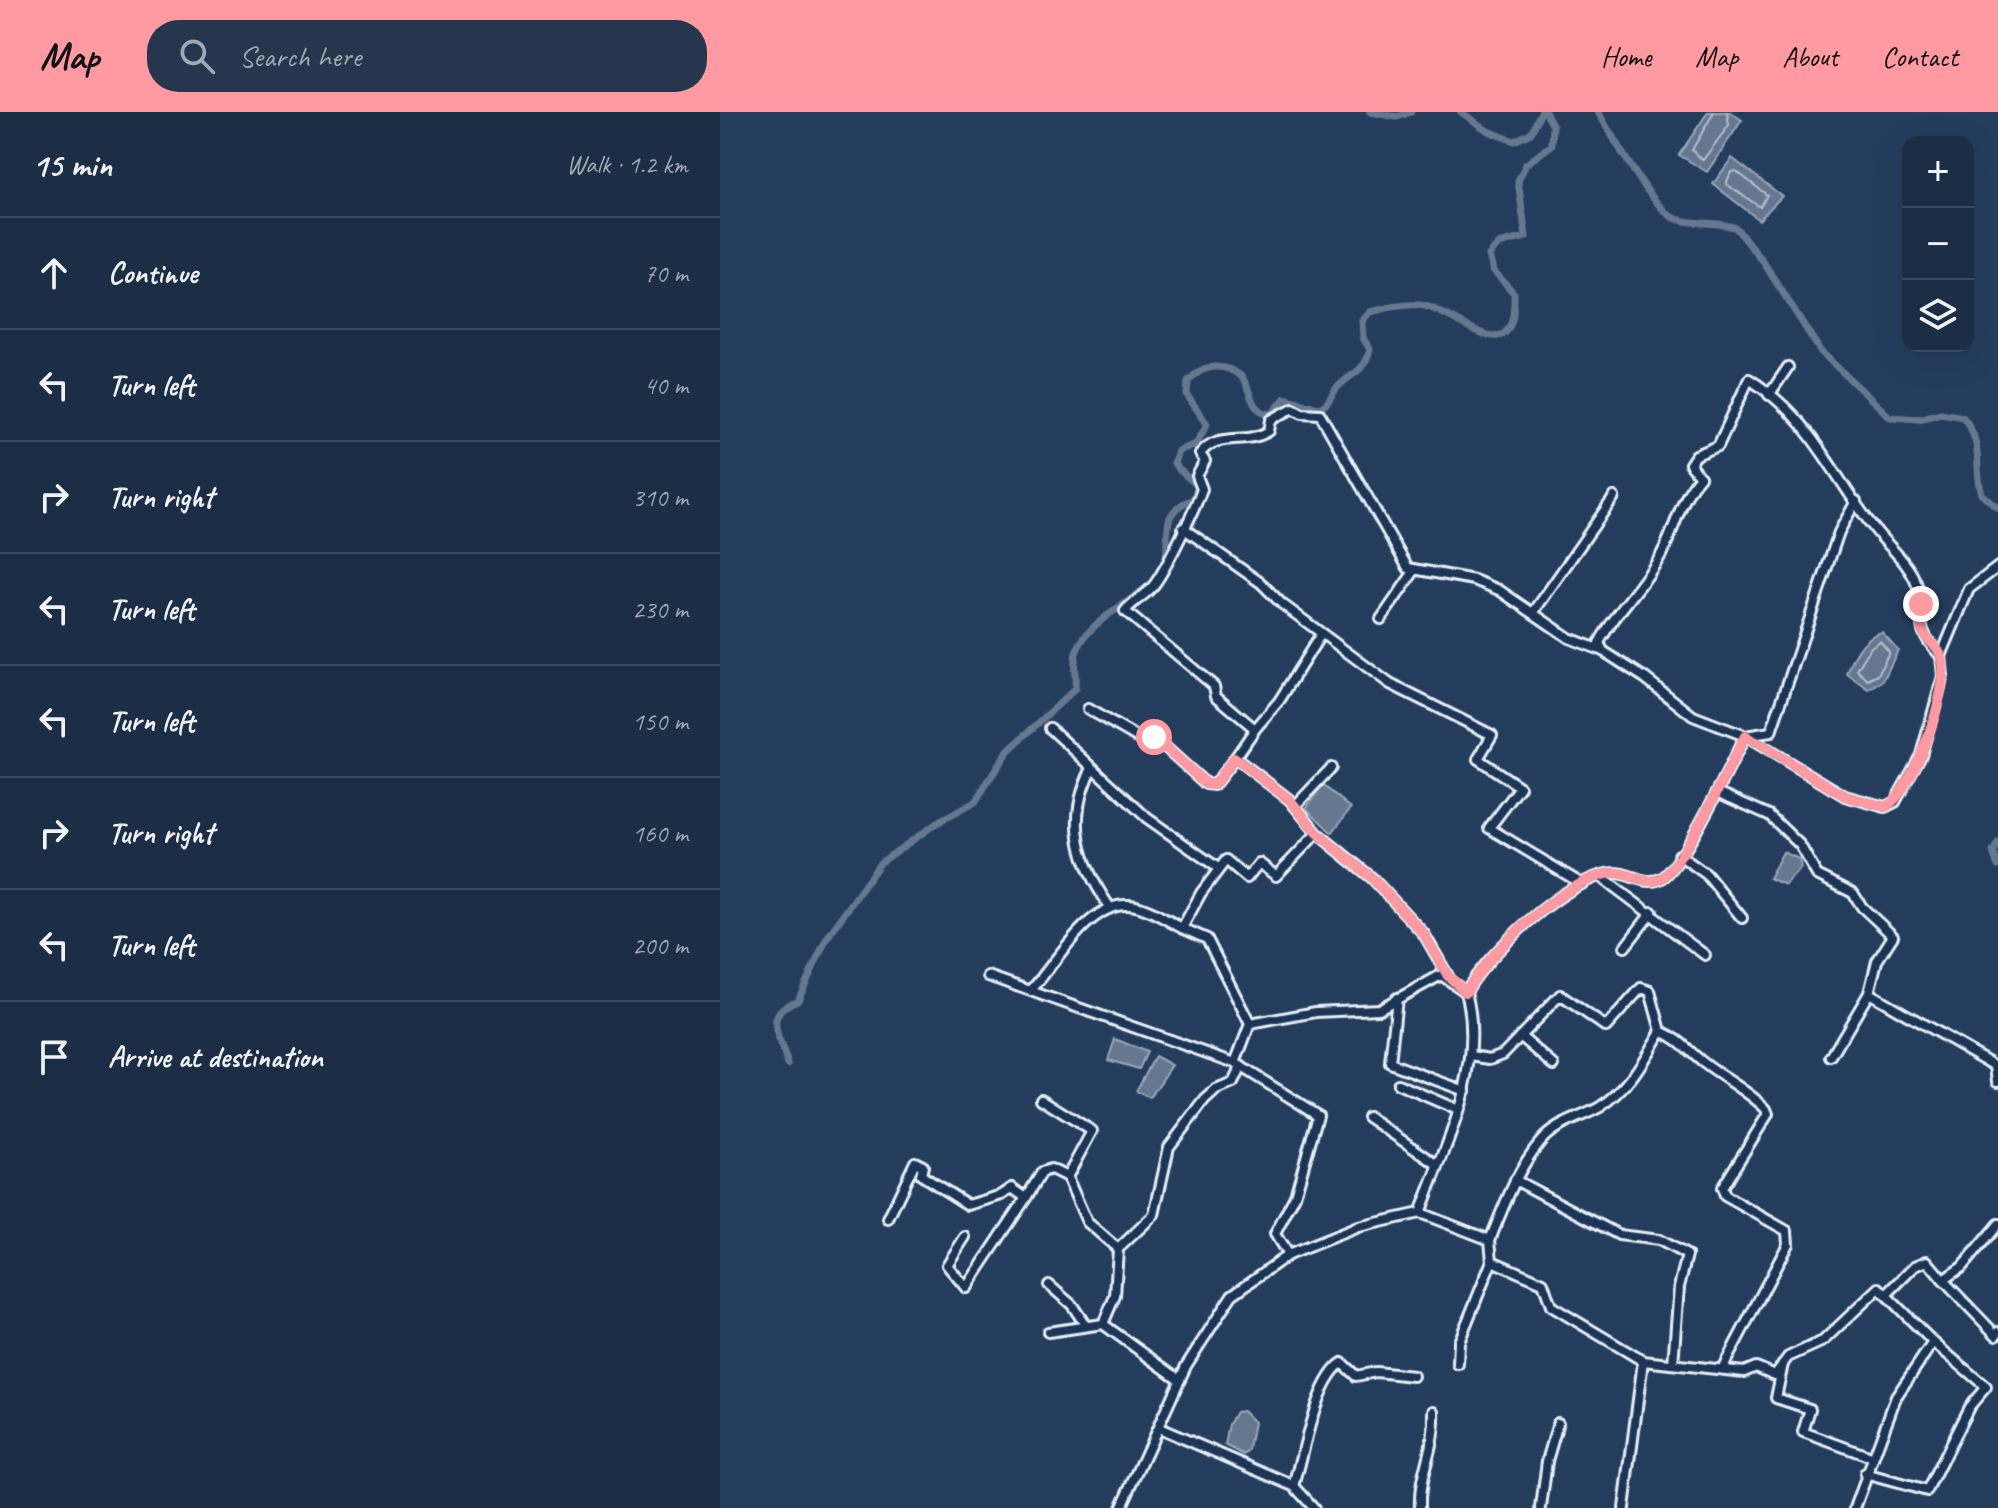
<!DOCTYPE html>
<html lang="en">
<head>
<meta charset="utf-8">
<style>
	:root { --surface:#1c2e46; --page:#25364d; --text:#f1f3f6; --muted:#a0a8b3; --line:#3a4a5f; --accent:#ff9aa2 }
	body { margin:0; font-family:Caveat,sans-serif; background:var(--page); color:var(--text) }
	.controls { position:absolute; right:24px; top:24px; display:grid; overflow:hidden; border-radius:16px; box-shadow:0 8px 32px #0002 }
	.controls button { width:72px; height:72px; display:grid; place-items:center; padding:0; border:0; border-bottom:2px solid var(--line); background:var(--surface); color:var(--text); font:40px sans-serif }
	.stop { position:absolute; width:24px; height:24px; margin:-18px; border:6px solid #ff9aa2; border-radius:50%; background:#fff }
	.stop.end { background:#ff9aa2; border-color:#fff; box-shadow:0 2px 8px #0008 }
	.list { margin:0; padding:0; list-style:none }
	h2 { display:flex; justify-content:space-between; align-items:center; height:104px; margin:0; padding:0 32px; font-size:34px }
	h2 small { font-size:26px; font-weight:400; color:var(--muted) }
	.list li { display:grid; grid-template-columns:52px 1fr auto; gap:24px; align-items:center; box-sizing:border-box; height:112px; padding:0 32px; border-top:2px solid var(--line) }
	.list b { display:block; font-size:30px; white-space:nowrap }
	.list em { font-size:26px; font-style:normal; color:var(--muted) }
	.icon { flex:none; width:44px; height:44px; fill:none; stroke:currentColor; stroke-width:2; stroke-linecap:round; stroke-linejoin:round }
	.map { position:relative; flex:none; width:1278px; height:1396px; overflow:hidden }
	header { display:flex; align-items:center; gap:48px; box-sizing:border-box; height:112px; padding:0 40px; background:var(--accent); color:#111 }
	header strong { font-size:38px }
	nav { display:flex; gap:44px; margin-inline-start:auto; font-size:28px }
	.search { width:560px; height:72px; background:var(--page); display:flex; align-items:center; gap:20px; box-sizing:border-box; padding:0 28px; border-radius:32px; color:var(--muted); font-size:30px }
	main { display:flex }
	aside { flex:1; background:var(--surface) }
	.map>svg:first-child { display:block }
	.water { fill:#657890; stroke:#99a8ba; stroke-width:2 }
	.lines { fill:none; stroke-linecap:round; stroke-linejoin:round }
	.shore { stroke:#b4c1ce; stroke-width:2 }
	.canal { stroke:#657890; stroke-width:7 }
	.minor-casing { stroke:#e8f1f8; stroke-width:14 }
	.minor { stroke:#1d3557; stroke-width:8 }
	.route { stroke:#ff9aa2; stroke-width:10 }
</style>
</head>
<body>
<header>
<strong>Map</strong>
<div class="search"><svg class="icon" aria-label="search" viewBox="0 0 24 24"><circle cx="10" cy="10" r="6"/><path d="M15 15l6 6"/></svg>Search here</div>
<nav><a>Home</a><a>Map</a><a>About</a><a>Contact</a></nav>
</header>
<main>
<aside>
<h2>15 min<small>Walk · 1.2 km</small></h2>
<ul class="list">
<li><svg class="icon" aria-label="ahead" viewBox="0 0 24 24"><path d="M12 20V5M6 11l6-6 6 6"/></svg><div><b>Continue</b></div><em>70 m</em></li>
<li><svg class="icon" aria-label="left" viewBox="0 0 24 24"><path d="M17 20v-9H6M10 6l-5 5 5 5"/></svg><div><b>Turn left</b></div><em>40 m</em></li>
<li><svg class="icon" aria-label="right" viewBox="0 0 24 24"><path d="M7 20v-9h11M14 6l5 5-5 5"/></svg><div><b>Turn right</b></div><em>310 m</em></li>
<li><svg class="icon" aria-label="left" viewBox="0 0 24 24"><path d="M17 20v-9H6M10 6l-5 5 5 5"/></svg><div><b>Turn left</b></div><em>230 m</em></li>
<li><svg class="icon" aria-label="left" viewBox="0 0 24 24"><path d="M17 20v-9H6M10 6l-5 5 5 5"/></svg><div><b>Turn left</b></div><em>150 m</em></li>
<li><svg class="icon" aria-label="right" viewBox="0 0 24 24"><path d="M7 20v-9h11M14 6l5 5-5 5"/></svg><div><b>Turn right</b></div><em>160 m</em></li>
<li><svg class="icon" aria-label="left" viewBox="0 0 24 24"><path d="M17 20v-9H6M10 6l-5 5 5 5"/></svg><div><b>Turn left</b></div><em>200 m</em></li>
<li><svg class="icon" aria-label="arrive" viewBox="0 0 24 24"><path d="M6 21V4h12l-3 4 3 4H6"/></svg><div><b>Arrive at destination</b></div></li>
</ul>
</aside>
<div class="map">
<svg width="1278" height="1396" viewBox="0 0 1278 1396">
	<rect width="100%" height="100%" fill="#253d5d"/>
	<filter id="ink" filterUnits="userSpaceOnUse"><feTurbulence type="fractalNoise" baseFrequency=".0125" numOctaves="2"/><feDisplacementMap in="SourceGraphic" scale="16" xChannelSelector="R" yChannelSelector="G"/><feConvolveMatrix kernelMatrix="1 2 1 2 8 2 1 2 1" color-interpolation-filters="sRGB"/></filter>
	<g filter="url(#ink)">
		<g class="water">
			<polygon points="988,0 1010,0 1022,8 987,60 959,43"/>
			<polygon points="1012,46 1062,84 1039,108 993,72"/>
			<path d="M1162 520 1178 538 1163 569 1149 578 1127 562C1133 545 1143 524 1162 520Z"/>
			<polygon points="603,673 631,696 612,721 586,696"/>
			<polygon points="1063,740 1079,747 1081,756 1065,773 1049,766"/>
			<polygon points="395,927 427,940 419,957 388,948"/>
			<polygon points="435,944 452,953 430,986 416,979"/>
			<polygon points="523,1299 534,1310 529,1338 524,1343 505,1333 509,1312 516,1300"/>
		</g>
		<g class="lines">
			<g class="shore">
				<polyline points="994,0 972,38 983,48 1009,13 1007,0"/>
				<polygon points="1016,59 1047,83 1040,95 1006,72 1011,60"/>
				<polygon points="1160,529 1169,540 1158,563 1148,568 1137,558 1151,535"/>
			</g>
			<g class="canal">
				<polyline points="650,0 677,5 691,0"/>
				<polyline points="741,0 768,19 794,29 811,21 821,0"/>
				<path d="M878 0C891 22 933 97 954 106 973 114 996 108 1016 116L1042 148 1101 240 1170 305 1199 307 1221 301 1243 305C1265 333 1253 353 1262 382L1278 396"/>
				<polyline points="1278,731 1273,740 1278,754"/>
				<path d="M68 952C58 923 42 902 78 888L107 826 160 751 217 711 255 690 287 640 355 577C356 566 353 552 356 541 369 502 429 486 443 455 455 428 433 402 473 387L478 374 457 356 454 351 458 339 476 332 487 312 467 283 468 269C484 252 504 250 522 265 533 281 529 300 552 302L565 286 599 296C610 292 609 285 616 277 630 261 645 261 650 237L643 226 642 209 650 200C665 196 690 190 705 194 744 205 797 263 794 181L773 158 769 143 779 132 806 125 798 69 806 52 832 33 833 14 825 0"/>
			</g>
			<g class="minor-casing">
				<g id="minor">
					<polyline points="1049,283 1068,255"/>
					<polyline points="463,416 541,471 562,492 670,572 772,623 758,647 800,675 769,716 862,772"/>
					<polyline points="813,501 894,385"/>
					<polyline points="661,507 695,458"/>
					<path d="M883 539 879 531C895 500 923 475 941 443 956 416 959 388 980 365L970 352 976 343 998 334 1029 267C1090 305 1111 361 1153 415 1168 435 1188 449 1197 473 1210 508 1188 510 1221 544"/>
					<polyline points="368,597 420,627 434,625 486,672 494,673 515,646"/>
					<polyline points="330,616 427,706 498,756"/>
					<polyline points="535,617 559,589 601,522"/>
					<path d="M371 658C346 708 359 750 389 794"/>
					<polyline points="997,680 1049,703 1080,733 1097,763 1133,781 1142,795 1173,824 1157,849 1149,881 1276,954 1278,969"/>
					<polyline points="575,694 611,656"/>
					<polyline points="959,743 986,762 1022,806"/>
					<polyline points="881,765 985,843"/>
					<polyline points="462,816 487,827 530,912"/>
					<polyline points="905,835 932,800"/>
					<polyline points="268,864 515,951 598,1003 575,1084 555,1122 568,1143"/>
					<path d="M728 864 704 822 652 766 597 721 570 688 515 646 535 617 496 584 494 574 405 499C413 489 425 484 433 474 446 458 475 397 482 377L477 364 485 349 480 342C497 318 526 334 549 319L551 308 573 296 582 301 600 302 688 456 754 468 779 478 849 526 883 539 925 566 973 604 1025 624 1051 620 1119 420 1136 389"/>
					<path d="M312 877C336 851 369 790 409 793 426 794 446 808 462 816L481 781 506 748 527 766 539 751 556 764 597 721"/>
					<polyline points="677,886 670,951 745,979"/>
					<polyline points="800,924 834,953"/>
					<path d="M751 944 770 947 783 942 840 883 886 915 921 876 930 879 941 919C962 928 969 940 985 952 1006 968 1027 978 1046 997L1048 1002 1002 1076 1005 1084 1067 1119 1068 1132 1003 1255"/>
					<polyline points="1111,945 1149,881"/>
					<polyline points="515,951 530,912 596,900 659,897 721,863 746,880"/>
					<polyline points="678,972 738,998"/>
					<polyline points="321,987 372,1019 347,1065 367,1110 398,1137"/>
					<polyline points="648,1005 718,1053"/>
					<polyline points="795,1068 899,1123 939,1128 967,1143 959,1175 953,1252"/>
					<polyline points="700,1101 770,1128 772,1149 823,1171 831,1194 923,1249 1024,1260 1036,1255 1055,1263 1068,1245 1103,1229 1159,1176 1213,1230 1176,1285 1135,1396"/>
					<polyline points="168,1107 195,1050 203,1054 201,1063 248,1093 282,1083 292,1076 306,1086 322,1060 331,1057 347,1065"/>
					<polyline points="245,1125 227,1153 246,1176 306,1086"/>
					<path d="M770 1128C784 1094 797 1057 821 1029 836 1011 861 1006 880 995 910 976 923 949 941 919"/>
					<polyline points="1223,1168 1276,1223 1278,1220"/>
					<polyline points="329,1173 352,1193 366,1214"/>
					<polyline points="1166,1183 1195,1154 1207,1149 1223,1168 1242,1155 1278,1112"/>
					<polyline points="383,1212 395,1184 398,1137 434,1103 449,1035 485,988 496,978 513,971 521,954"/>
					<polyline points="328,1220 383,1212 460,1268"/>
					<polyline points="738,1252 739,1230 772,1149"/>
					<polyline points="1063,1252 1056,1286 1090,1297 1083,1320 1151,1345"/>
					<polyline points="439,1316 574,1374 594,1396"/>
					<polyline points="1145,1362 1207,1379 1249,1295 1266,1275 1213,1230"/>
					<path d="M574 1374C584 1342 595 1269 622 1251L636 1264 656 1260 693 1264"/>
					<path d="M401 1396 466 1254 512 1183 568 1143 638 1115 700 1101C726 1032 766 955 746 880 766 843 850 762 895 761 911 761 926 775 942 766 963 754 1012 650 1025 624L1125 684 1165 695 1175 690 1201 643 1223 564 1221 544 1249 477 1278 455"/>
					<path d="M700 1396C698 1363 716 1336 714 1299"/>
					<polyline points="821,1396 827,1349 838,1311"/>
					<polyline points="904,1396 923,1249"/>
				</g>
			</g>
			<use href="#minor" class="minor"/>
		</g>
	</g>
	<g class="lines" filter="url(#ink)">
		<path class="route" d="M434 625 486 672 494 673 514 646 570 688 597 721 652 766 704 822 728 864 746 880C766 843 849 762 895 761 911 761 926 775 942 766 962 754 1012 650 1025 624L1125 684 1165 695C1192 682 1231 576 1222 547 1214 521 1197 536 1201 492"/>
	</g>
</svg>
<div class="controls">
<button>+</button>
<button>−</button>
<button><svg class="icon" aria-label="layers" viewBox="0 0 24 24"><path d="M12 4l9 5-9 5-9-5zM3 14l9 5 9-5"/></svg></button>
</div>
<div class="stop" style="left:434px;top:625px"></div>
<div class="stop end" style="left:1201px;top:492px"></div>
</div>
</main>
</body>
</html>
